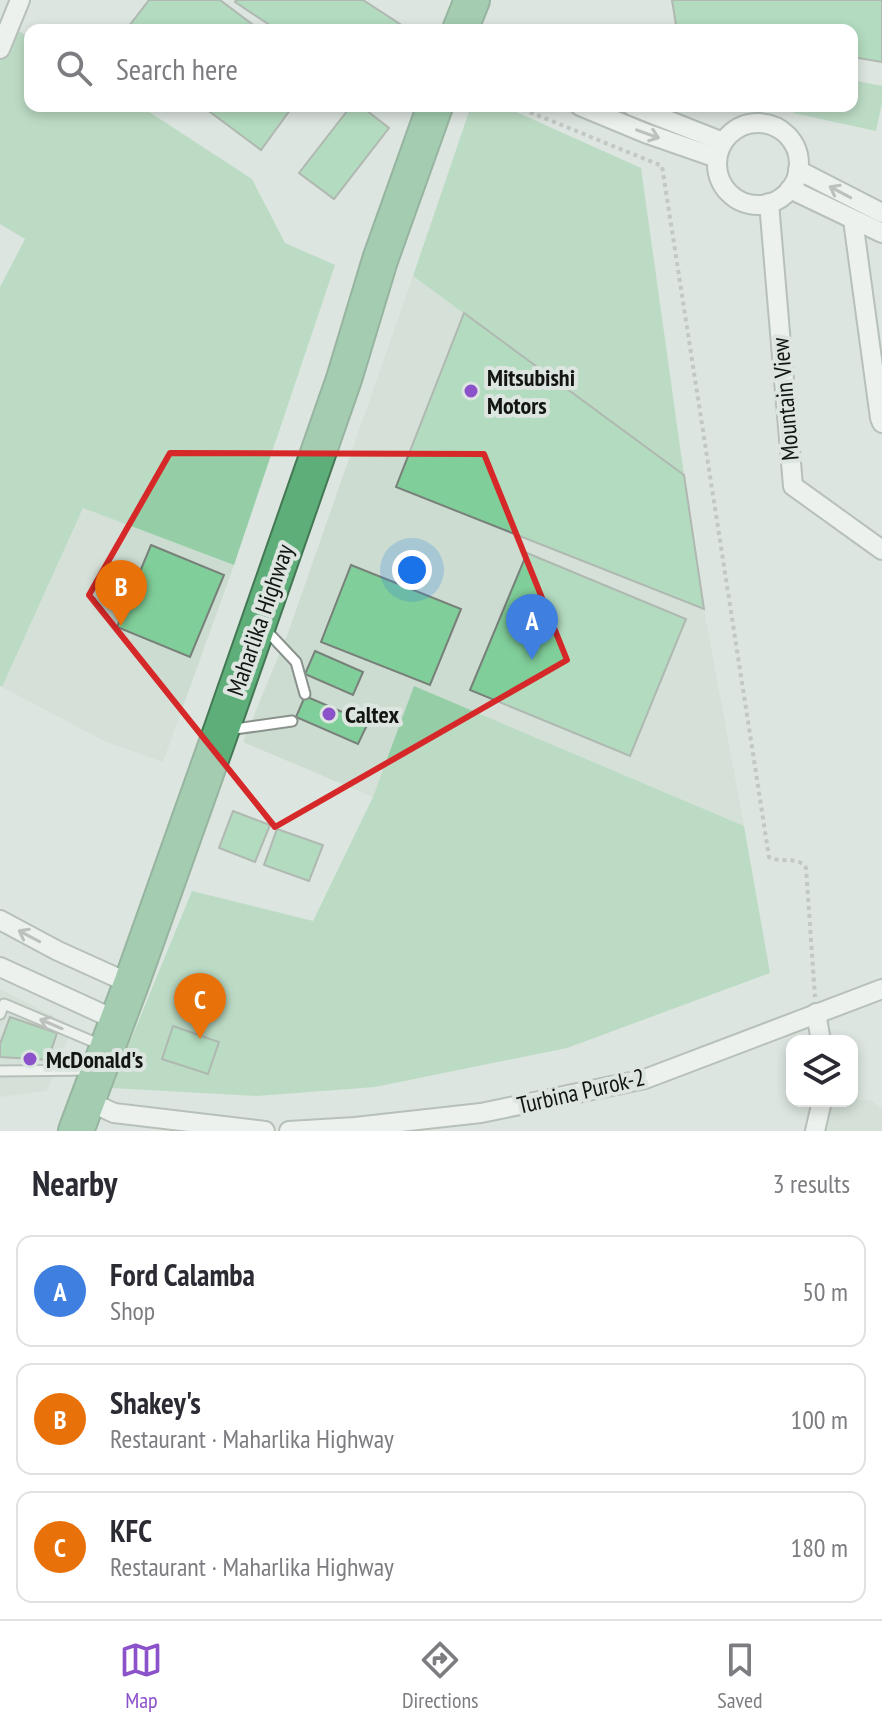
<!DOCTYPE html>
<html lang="en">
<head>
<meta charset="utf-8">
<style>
	:root { --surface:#fff; --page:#f2f2f3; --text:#2b2b33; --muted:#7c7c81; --line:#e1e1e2; --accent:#8b52c9 }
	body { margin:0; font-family:"PT Sans Narrow",sans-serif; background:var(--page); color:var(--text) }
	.controls { position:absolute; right:24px; bottom:24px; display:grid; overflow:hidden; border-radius:16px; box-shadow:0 4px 12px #0003 }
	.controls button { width:72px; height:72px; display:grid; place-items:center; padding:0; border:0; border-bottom:2px solid var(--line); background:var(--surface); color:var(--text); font:40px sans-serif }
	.you { position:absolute; left:412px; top:570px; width:28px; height:28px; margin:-20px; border:6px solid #fff; border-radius:50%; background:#1a73e8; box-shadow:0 0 0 12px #1a73e833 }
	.badge { display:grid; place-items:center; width:52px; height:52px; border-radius:50%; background:var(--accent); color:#fff; font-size:26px; font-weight:700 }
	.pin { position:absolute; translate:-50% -66px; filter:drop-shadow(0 2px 4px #0008) }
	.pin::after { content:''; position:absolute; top:42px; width:28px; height:24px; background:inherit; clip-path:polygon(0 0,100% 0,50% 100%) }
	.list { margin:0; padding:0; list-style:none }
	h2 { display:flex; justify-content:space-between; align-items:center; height:104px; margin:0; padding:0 32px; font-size:34px }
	h2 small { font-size:26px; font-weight:400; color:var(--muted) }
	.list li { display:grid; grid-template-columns:52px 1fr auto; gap:24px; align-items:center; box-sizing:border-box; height:112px; margin:0 16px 16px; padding:0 16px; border:2px solid var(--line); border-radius:16px }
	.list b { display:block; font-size:30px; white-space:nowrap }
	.list p { margin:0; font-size:26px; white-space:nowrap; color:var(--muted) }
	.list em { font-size:26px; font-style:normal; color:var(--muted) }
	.icon { flex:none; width:44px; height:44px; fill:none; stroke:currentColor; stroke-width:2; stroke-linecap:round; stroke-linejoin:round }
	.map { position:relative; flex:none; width:882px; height:1131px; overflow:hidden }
	.search { position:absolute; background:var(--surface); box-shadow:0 4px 12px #0003; left:24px; right:24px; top:24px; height:88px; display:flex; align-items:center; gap:20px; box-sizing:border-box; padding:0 28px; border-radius:16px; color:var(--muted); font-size:30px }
	.sheet { height:488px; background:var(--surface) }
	nav { display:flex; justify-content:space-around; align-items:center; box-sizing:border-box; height:112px; border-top:2px solid var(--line); background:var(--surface); font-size:22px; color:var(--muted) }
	nav a { display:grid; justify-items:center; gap:4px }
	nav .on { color:var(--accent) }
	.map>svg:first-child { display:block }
	.built { fill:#ccdcd0 }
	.green { fill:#95cea6 }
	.building { fill:#80ce99; stroke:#78807a; stroke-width:2 }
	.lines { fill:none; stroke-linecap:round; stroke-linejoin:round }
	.lane-casing { stroke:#8a928c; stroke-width:13 }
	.street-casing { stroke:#8a928c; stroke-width:22 }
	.highway-casing { stroke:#447855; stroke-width:38 }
	.path { stroke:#9fa6a1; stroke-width:4; stroke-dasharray:4 4; stroke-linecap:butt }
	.lane { stroke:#fff; stroke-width:9 }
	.street { stroke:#fff; stroke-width:18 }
	.highway { stroke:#5eae79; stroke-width:34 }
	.oneway { stroke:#959695 }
	.marked { fill:none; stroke:#d62828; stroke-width:6; stroke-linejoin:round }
	.poi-dot { fill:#8b52c9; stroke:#dce5df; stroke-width:3 }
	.labels { text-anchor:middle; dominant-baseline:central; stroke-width:8; stroke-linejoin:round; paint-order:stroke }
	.poi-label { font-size:24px; font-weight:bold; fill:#131513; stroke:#dce5df; text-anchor:start }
	.street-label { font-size:24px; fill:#131513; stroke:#dce5df }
</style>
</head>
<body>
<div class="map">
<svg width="882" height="1131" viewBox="0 0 882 1131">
	<rect width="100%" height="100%" fill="#dce5df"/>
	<g class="built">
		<polygon points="413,276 684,475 704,609 744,826 415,687 373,797 243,742 288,633"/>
		<polygon points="83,508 234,565 163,762 106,742 2,687"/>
		<polygon points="0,989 73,1026 47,1091 0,1097"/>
		<polygon points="852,1098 872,1101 882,1110 882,1131 820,1131 831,1101 852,1101"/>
	</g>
	<g class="green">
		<polygon points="17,30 30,38 30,106 140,106 252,179 285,243 335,265 234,565 83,508 2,687 0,686 0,287 25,239 0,224 0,61"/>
		<polygon points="852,80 882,86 882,103 876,131 793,113 795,106 852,106"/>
		<polygon points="471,106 503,106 641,168 684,475 413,276"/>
		<polygon points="414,686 744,826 770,973 567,1048 375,1087 257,1096 111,1088 192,891 313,921 373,797"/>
	</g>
	<g class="building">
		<polygon points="149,0 220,0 260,30 126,30"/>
		<polygon points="236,0 363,0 406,28 404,30 277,30 235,2"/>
		<polygon points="672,0 882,0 882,62 852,57 852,30 704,30 676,25"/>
		<polygon points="202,106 293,106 261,150"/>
		<polygon points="351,106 361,106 389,128 334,199 299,173"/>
		<polygon points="464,313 684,475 704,609 396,487"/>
		<polygon points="151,545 224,575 190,657 117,627"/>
		<polygon points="527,553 686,619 630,756 470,690"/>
		<polygon points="351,565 461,609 430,685 321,642"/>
		<polygon points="315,651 363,672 353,695 305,674"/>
		<polygon points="305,696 368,723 358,744 296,717"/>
		<polygon points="233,811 270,825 255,862 219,848"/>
		<polygon points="277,829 323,845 309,881 264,865"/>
		<polygon points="10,1017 57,1033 48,1060 0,1057 0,1044"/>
		<polygon points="173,1026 219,1042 208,1074 162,1059"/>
	</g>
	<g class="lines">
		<g class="lane-casing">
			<g id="lane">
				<polyline points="264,628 296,662 305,694"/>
				<polyline points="228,730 292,721"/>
				<polyline points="0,1014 4,1004 101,1045"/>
				<polyline points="0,1071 93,1070"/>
			</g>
		</g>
		<g class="street-casing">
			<g id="street">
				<polyline points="0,49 20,0"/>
				<polyline points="580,106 645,133 717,158"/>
				<polyline points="632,106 723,142"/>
				<circle cx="758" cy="164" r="41"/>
				<polyline points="798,170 882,213"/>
				<polyline points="790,189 882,233"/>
				<polyline points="769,203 793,486 882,550"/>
				<polyline points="853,220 880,418 882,423"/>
				<polyline points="0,920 58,951 131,984"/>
				<polyline points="0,967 118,1021"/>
				<polyline points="816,1013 821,1041"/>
				<polyline points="88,1101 114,1113 265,1131"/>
				<polyline points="289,1131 355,1127 481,1113 645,1079 882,989"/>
				<polyline points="815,1131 822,1101"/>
			</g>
		</g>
		<g class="highway-casing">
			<g id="highway">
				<polyline points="460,30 472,0"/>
				<polyline points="76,1131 131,984 221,731 344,379 380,260 435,106"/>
			</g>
		</g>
		<path class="path" d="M515 106 662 166 769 857C781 864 798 855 806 868L815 997"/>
		<use href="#lane" class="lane"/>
		<use href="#street" class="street"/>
		<use href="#highway" class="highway"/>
	</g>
	<defs><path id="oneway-shaft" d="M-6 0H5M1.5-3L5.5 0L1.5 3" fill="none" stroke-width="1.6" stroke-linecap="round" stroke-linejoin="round" transform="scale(2)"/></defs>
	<g class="oneway">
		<use href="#oneway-shaft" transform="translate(648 134) rotate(20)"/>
		<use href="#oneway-shaft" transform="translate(840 192) rotate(-152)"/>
		<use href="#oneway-shaft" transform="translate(29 936) rotate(-152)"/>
		<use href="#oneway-shaft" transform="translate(51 1024) rotate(-157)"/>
	</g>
	<path d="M0 0H882V1131H0ZM170 453 484 454 567 660 275 827 89 595Z" fill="#dce5df" fill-opacity=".55" fill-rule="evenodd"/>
	<path class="marked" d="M170 453 484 454 567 660 275 827 89 595Z"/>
	<g class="poi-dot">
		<circle cx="471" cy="391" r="8"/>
		<circle cx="329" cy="714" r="8"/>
		<circle cx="30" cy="1059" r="8"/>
	</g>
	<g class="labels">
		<g class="poi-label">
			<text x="487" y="377">Mitsubishi<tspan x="487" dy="28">Motors</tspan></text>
			<text x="345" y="714">Caltex</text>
			<text x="46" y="1059">McDonald's</text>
		</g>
		<g class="street-label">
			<text transform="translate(785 399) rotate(-95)">Mountain View</text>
			<text transform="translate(260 620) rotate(-71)">Maharlika Highway</text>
			<text transform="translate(581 1091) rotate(-13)">Turbina Purok-2</text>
		</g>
	</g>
</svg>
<div class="controls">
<button><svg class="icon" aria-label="layers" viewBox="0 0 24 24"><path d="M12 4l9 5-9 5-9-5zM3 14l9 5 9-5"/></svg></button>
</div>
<div class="you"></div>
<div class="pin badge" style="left:532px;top:660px;background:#3f7fe0">A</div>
<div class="pin badge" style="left:121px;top:626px;background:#e8710a">B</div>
<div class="pin badge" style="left:200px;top:1039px;background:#e8710a">C</div>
<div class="search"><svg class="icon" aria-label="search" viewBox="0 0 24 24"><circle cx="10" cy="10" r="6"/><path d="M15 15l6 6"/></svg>Search here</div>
</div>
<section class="sheet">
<h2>Nearby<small>3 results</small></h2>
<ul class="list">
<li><span class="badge" style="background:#3f7fe0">A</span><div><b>Ford Calamba</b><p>Shop</p></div><em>50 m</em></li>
<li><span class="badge" style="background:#e8710a">B</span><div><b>Shakey's</b><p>Restaurant · Maharlika Highway</p></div><em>100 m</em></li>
<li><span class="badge" style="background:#e8710a">C</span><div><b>KFC</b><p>Restaurant · Maharlika Highway</p></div><em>180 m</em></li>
</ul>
</section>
<nav>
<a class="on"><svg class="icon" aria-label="map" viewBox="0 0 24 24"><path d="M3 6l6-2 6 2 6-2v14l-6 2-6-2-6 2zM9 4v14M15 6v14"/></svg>Map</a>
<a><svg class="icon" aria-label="directions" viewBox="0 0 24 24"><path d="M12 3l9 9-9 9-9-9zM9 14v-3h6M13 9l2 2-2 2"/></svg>Directions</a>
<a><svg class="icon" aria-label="saved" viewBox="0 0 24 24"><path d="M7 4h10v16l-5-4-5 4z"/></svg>Saved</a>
</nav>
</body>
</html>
